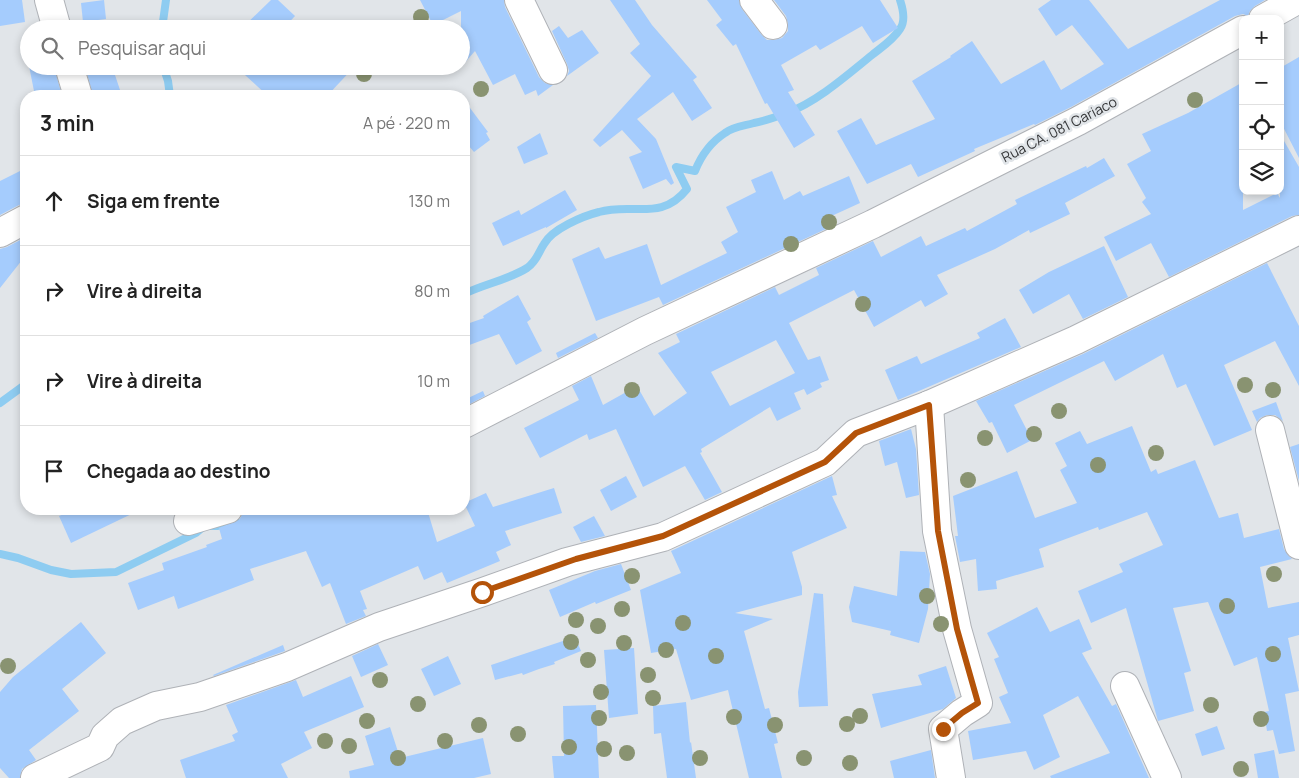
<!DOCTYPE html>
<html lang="pt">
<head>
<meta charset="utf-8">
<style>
	:root { --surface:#fff; --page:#f2f2f2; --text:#222; --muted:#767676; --line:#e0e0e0 }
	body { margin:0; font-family:Manrope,sans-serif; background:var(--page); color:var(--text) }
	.controls { position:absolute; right:15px; top:15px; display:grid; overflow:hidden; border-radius:10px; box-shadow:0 2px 8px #0003 }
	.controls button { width:45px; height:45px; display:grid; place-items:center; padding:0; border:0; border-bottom:1px solid var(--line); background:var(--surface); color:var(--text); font:25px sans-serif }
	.stop { position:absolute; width:15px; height:15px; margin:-11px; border:4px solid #b45309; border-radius:50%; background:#fff }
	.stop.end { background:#b45309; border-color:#fff; box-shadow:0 1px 5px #0008 }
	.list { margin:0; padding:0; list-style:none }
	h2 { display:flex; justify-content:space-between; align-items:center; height:65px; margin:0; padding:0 20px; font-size:21px }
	h2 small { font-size:16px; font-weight:400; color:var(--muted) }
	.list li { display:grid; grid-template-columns:32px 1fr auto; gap:15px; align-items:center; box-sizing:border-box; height:90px; padding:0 20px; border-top:1px solid var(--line) }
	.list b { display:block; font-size:19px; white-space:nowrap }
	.list em { font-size:16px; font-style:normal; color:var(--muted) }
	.icon { flex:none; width:28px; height:28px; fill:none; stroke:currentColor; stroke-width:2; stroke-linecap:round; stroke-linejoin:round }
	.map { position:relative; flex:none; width:1299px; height:778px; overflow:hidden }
	.search { position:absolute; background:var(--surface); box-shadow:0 2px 8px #0003; left:20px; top:20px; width:450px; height:55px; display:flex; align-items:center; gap:12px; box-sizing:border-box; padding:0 18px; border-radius:28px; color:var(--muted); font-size:19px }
	.panel { position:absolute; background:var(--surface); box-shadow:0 2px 8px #0003; left:20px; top:90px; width:450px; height:425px; border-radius:20px }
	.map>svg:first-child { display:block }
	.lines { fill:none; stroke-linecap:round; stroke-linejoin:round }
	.stream { stroke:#8eccf1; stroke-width:8 }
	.building { fill:#a5ccfd; fill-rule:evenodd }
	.minor-casing { stroke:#afb2b7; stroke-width:30 }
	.minor { stroke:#fff; stroke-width:28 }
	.tree { fill:#899371 }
	.route { stroke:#b45309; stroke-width:6 }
	.labels { text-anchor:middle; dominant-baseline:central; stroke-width:5; stroke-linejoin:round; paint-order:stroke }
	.street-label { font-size:14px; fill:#343537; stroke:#e1e5e9 }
</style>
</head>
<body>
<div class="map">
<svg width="1299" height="778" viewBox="0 0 1299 778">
	<rect width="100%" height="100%" fill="#e1e5e9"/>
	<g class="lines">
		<g class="stream">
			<polyline points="162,29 166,0"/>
			<polyline points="163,66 168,81 170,96"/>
			<path d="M464 294C484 284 508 280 527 268 537 261 538 253 544 244 552 229 583 216 599 212 633 202 661 222 687 189L676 167 695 171C701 156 711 142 725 133 734 126 744 126 754 123 765 121 776 117 787 113 818 101 846 76 872 55 882 47 893 40 900 29 906 21 903 9 900 0"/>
			<polyline points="0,403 26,384"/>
			<polyline points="208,526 217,526 236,522"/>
			<polyline points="0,554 18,558 51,570 71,574 116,572 196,533 203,527"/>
		</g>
	</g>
	<g class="building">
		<polygon points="0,0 22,0 25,22 0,26"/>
		<polygon points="104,0 106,19 83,22 81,3"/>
		<polygon points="271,0 278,0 295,16 283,29 241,29"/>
		<polygon points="420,0 504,0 505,7 539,77 545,83 553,85 538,96 536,90 525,95 515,74 493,85 475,51 461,67 461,11 433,25"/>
		<polygon points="610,0 635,0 652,25 697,77 693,80 712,108 692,121 673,92 637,119 656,139 674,183 671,185 666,179 643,189 629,157 642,152 622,130 600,147 593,140 651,76 630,53 640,44"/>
		<polygon points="707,0 739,0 742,9 761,34 767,40 774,40 782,38 788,31 788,24 786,16 774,0 880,0 898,28 873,43 862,26 820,50 816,45 781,65 794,90 788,92 815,135 794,148 767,103 765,104 736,44 733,46 716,25 722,20"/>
		<polygon points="1051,0 1089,0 1128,49 1220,0 1265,0 1255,6 1250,11 1248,16 1243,14 1235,16 1071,107 1035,125 1034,124 974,149 975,151 918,177 911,164 867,184 837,131 861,118 876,145 935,119 912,81 951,57 950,56 972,41 1001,84 1044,60 1061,90 1104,64 1072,25 1056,36 1038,9"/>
		<polygon points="559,26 568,38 582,30 599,53 567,76 569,71 567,64 552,31"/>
		<polygon points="1299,57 1299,158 1280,121 1280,68"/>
		<polygon points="29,66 54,66 62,96 35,96"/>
		<polygon points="85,66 112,66 122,96 93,96"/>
		<polygon points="235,66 355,66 327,96 268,96"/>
		<polygon points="1243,82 1243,125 1240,127 1243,133 1243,210 1277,193 1280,198 1280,134 1299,167 1299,215 1292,216 1169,277 1151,243 1116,261 1104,237 1151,214 1142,202 1146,198 1127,164 1151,151 1142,134 1188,113"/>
		<polygon points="464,100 488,132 486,133 490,140 474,152 468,145 464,149"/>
		<polygon points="540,133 548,154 524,164 517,147"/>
		<path d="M1104 158 1115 176 1065 203 1070 214 1030 233 1029 230 995 249 937 275 948 294 925 307 921 300 874 327 854 290 789 323 808 360 820 356 829 380 820 383 822 387 807 395 804 389 794 393 801 409 777 421 770 407 701 449 702 452 700 453 722 492 705 500 685 466 643 487 616 429 589 440 587 434 540 458 524 428 579 400 572 386 591 376 603 405 637 386 654 416 687 393 658 353 680 342 676 334 775 287 779 295 819 275 816 268 873 241 881 257 921 236 926 246 965 228 967 231 1017 204 1015 200 1086 166 1087 168ZM776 340 795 373 730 406 711 372Z"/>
		<polygon points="26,168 26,203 19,205 0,215 0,181"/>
		<polygon points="772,171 784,200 800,191 803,196 849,176 860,203 825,219 828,228 663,305 659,297 596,321 572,259 599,247 605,259 647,244 661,285 727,253 721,242 738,232 726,207 756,192 751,180"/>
		<polygon points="565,190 577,210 546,228 546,227 503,246 492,223 519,210 521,215"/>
		<polygon points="26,237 26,255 0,288 0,249 7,247"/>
		<polygon points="1104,246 1128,297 1083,319 1069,294 1033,314 1019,290 1049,272"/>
		<polygon points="1267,263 1299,326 1299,386 1275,341 1224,365 1252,430 1214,446 1186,384 1177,388 1163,354 1115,381 1104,361 1014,405 1032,440 1007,453 992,422 989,423 976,401 1083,354"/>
		<polygon points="518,295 531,319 527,322 542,351 516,365 499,334 464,347 464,325 484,318 483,316"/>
		<polygon points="1005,318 1021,347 898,400 885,370 917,356 921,364 980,338 977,333"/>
		<polygon points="595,333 598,338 558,358 556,353"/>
		<polygon points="483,391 485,396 464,407 464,400"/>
		<polygon points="1276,402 1283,421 1275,415 1267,415 1260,418 1257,422 1252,411"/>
		<polygon points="1132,426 1151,472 1156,469 1158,474 1195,460 1219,518 1238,513 1244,538 1279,529 1284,549 1288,555 1292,559 1260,567 1268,608 1299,602 1299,635 1288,638 1299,691 1285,694 1295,751 1279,754 1273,730 1267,731 1264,712 1269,711 1257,657 1234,666 1208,602 1173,608 1191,671 1184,673 1194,711 1158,721 1126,608 1091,623 1078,591 1123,572 1119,564 1163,545 1147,512 1099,530 1098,527 1039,549 1044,567 996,581 997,589 978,591 976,559 960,562 955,536 958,536 953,496 1017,471 1035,518 1077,503 1060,470 1067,466 1055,443 1080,431 1087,444"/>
		<polygon points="911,429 916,449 919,495 906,498 897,462 885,466 879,441"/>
		<polygon points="1299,444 1299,481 1290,447"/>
		<polygon points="626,476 637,497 611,511 600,490"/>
		<polygon points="832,476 837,495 832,496 847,528 792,552 802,587 802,595 735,613 773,619 744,631 765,709 769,708 778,743 774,744 782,778 749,778 728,690 691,700 676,649 651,653 640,590 681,573 671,551"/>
		<polygon points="554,488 562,513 505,531 511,545 496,552 500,561 447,583 442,572 424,580 418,566 360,591 367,609 363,610 366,616 346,624 330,583 322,587 306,551 250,569 254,580 178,609 174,596 138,610 128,583 164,570 162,563 207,547 206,545 222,539 219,528 239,520 243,513 243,509 427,509 437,542 475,526 464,503 486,493 493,507"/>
		<polygon points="76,509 142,509 71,543 59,516"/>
		<polygon points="594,516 605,536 581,542 573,527"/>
		<polygon points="900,551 925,552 930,574 928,609 919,643 890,635 891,631 852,622 849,607 854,586 897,596"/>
		<polygon points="621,564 631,590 596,604 595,602 560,617 549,590 595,571"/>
		<polygon points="814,593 823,594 828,706 799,707 798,692"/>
		<polygon points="1037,607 1050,632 1079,619 1092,649 1082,653 1112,706 1116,704 1149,778 1051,778 1050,776 1110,753 1078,696 1043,715 1060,757 1034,770 1026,751 973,760 968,731 1011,723 999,697 1008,693 994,659 999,657 987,633"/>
		<polygon points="81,622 106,653 62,689 79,711 29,750 36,760 22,769 20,778 9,778 0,768 0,692 13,677"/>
		<polygon points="575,637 581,651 554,662 555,664 539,669 523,675 522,673 495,680 491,665"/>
		<polygon points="378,644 388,665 361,677 352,656"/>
		<polygon points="283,645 285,651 214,676 213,675"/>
		<polygon points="634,648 638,714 609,718 604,650"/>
		<polygon points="448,656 461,684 434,696 421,669"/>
		<polygon points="946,666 956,698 943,709 881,728 872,694 922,685 918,675"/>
		<polygon points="351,676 364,707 304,732 312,748 281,764 288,778 186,778 180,760 235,741 232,735 238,732 226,705 296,680 303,697"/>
		<polygon points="686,702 690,743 691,742 696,778 667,778 661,733 654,734 653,706"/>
		<polygon points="596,705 599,778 554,778 552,756 564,756 563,706"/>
		<polygon points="1217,726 1225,749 1202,756 1195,734"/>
		<polygon points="390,727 400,758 483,738 491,774 474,778 350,778 349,771 374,765 365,736"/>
		<polygon points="931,750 935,778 894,778 890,761"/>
		<polygon points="1274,750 1279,778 1258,778 1254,754"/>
	</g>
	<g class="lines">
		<g class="minor-casing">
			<g id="minor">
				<polyline points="49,0 57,29"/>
				<polyline points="519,0 553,70"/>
				<polyline points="754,0 773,25"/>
				<polyline points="1263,19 1297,0"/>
				<polyline points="69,66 78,96"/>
				<polyline points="0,233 26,219"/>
				<polyline points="929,405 937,531 957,629 978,703 962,713 943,729 951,778"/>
				<polyline points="464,424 645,331 873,224 1078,121 1243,30"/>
				<polyline points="1270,430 1299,545"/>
				<polyline points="188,521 228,509"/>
				<polyline points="1125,686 1167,778"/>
				<polyline points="35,778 100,747 105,736 122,721 156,706 200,697 287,667 379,627 483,592 567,562 663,537 825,462 856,433 929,405 1076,340 1299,230"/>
			</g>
		</g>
		<use href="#minor" class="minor"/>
	</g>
	<g class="tree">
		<circle cx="421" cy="17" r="8"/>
		<circle cx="364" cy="74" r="8"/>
		<circle cx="481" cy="89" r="8"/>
		<circle cx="1195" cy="100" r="8"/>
		<circle cx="829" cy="222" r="8"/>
		<circle cx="791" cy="244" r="8"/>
		<circle cx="863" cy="304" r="8"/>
		<circle cx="1245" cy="385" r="8"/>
		<circle cx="632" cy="390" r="8"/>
		<circle cx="1273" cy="390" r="8"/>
		<circle cx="1059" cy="411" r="8"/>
		<circle cx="1034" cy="434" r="8"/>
		<circle cx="985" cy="438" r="8"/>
		<circle cx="1156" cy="453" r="8"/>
		<circle cx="1098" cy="465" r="8"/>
		<circle cx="968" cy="480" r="8"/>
		<circle cx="1274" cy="574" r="8"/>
		<circle cx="632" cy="576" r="8"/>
		<circle cx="927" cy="596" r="8"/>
		<circle cx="1227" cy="606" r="8"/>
		<circle cx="622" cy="609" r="8"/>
		<circle cx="576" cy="620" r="8"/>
		<circle cx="683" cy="623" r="8"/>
		<circle cx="941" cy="624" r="8"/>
		<circle cx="598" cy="626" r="8"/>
		<circle cx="571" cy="642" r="8"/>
		<circle cx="624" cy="643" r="8"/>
		<circle cx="666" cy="650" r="8"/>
		<circle cx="1273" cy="654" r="8"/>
		<circle cx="716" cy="656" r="8"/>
		<circle cx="588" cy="660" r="8"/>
		<circle cx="8" cy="666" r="8"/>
		<circle cx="648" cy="675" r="8"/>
		<circle cx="380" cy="680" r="8"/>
		<circle cx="601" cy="692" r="8"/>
		<circle cx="653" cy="698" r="8"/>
		<circle cx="418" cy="704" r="8"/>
		<circle cx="1211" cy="705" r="8"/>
		<circle cx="860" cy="716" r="8"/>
		<circle cx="734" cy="717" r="8"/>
		<circle cx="599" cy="718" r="8"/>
		<circle cx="1261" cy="719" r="8"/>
		<circle cx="367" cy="721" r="8"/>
		<circle cx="847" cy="724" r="8"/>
		<circle cx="479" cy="725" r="8"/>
		<circle cx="775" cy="725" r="8"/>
		<circle cx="518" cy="734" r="8"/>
		<circle cx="325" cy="741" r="8"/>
		<circle cx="445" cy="741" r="8"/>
		<circle cx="349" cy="746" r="8"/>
		<circle cx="569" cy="747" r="8"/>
		<circle cx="604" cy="749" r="8"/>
		<circle cx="627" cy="753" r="8"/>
		<circle cx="398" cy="758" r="8"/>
		<circle cx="700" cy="758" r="8"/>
		<circle cx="804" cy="758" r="8"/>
		<circle cx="850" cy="763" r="8"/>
		<circle cx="1241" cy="769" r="8"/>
	</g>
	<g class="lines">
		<polyline class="route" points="482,592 576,559 663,536 825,462 856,433 929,405 938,531 957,629 978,703 962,713 943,729"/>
	</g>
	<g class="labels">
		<g class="street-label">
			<text transform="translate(1059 129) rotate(-27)">Rua CA. 081 Cariaco</text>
		</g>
	</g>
</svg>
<div class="controls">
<button>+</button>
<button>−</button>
<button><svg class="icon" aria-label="locate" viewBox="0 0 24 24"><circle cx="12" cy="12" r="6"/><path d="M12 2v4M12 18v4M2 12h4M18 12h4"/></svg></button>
<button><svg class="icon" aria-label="layers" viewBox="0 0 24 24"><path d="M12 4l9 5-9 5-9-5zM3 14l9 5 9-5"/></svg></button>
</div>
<div class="stop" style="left:482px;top:592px"></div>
<div class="stop end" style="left:943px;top:729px"></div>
<div class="search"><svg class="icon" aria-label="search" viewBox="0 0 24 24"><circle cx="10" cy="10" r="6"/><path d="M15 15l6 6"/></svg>Pesquisar aqui</div>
<section class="panel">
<h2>3 min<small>A pé · 220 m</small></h2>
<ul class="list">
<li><svg class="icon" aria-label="ahead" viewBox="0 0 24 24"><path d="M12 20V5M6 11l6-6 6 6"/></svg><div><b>Siga em frente</b></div><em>130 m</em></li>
<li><svg class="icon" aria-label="right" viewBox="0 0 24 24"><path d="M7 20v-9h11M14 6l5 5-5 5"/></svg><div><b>Vire à direita</b></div><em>80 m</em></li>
<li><svg class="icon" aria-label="right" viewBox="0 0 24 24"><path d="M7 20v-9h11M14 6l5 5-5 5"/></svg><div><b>Vire à direita</b></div><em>10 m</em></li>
<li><svg class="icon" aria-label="arrive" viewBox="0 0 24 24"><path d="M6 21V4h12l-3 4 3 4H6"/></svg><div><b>Chegada ao destino</b></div></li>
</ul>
</section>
</div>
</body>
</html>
